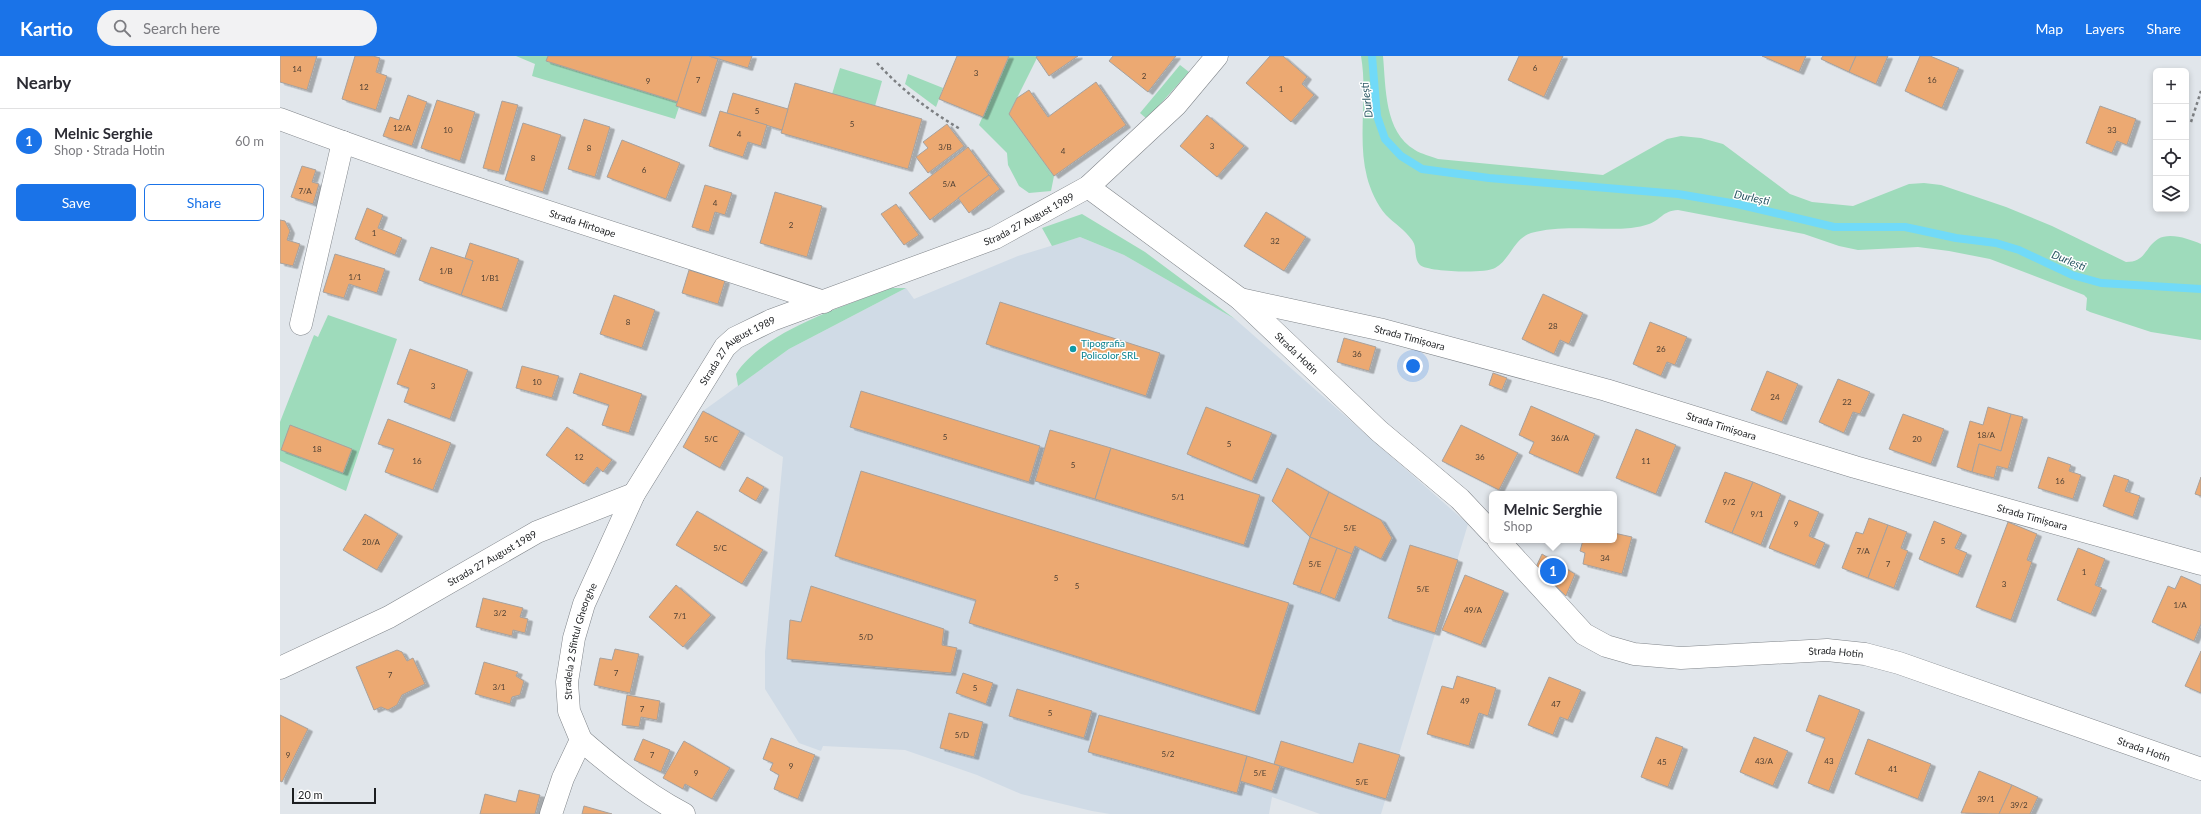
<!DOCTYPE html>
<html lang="en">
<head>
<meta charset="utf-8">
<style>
	:root { --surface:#fff; --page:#f2f2f3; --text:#2b2b33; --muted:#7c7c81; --line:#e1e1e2; --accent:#1a73e8 }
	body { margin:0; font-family:Lato,sans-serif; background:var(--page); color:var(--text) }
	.controls { position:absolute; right:12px; top:12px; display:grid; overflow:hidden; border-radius:6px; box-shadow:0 2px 6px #0003 }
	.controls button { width:36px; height:36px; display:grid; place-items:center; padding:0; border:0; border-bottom:1px solid var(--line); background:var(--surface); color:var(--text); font:20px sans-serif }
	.scale { position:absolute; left:12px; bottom:10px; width:84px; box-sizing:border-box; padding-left:4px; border:2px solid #1c1e20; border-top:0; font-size:11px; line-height:14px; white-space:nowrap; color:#1c1e20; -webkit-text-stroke:3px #fff; paint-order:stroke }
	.you { position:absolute; left:1133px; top:310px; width:14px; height:14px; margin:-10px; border:3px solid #fff; border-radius:50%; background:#1a73e8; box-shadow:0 0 0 6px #1a73e833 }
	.badge { display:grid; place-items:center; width:26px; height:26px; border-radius:50%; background:var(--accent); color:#fff; font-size:13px; font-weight:700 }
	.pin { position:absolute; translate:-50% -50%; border:2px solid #fff; box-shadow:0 1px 4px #0006 }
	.popup { position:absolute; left:1209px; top:435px; width:128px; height:52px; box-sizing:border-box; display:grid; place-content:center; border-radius:6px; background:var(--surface); filter:drop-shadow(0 1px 3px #0005); font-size:13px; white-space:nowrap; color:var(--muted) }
	.popup b { font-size:15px; color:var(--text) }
	.popup::after { content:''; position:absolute; left:50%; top:100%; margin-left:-8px; border:8px solid transparent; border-top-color:var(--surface) }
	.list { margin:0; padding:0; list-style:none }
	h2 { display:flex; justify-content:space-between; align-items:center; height:52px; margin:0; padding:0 16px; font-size:17px }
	h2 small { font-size:13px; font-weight:400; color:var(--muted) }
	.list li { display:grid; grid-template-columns:26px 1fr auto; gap:12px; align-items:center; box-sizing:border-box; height:64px; padding:0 16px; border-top:1px solid var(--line) }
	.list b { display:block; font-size:15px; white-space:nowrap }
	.list p { margin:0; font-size:13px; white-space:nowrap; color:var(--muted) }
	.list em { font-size:13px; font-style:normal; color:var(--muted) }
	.actions { display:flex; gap:8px; padding:12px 16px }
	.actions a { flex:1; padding:9px 0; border:1px solid var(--accent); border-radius:6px; text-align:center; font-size:14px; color:var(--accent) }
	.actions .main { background:var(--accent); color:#fff }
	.icon { flex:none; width:22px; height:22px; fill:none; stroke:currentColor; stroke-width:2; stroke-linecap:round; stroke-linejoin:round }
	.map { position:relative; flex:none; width:1921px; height:758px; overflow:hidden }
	header { display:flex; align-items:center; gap:24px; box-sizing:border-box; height:56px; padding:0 20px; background:var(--accent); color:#fff }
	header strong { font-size:19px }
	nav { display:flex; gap:22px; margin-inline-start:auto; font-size:14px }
	.search { width:280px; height:36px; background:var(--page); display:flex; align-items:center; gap:10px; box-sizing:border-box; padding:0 14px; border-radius:22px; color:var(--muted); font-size:15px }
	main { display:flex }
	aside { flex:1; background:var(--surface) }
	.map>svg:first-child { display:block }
	.built { fill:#d0dbe6 }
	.green { fill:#9edbbb }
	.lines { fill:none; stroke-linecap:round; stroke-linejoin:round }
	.stream { stroke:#71daf8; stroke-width:8 }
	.building { fill:#eca972; stroke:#a7a19d; filter:url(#shadow) }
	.minor-casing { stroke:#80858a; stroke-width:23 }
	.path { stroke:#7c7f82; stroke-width:2.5; stroke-dasharray:3 3; stroke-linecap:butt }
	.minor { stroke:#fff; stroke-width:22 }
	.culture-dot { fill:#0f9aa8; stroke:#fff; stroke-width:1.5 }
	.labels { text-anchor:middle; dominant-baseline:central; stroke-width:3; stroke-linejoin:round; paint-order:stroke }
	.number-label { font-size:8px; fill:#504134 }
	.street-label { font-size:10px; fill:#1c1e20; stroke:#fff }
	.culture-label { font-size:10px; fill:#0d838f; stroke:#fff; text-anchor:start }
	.water-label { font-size:11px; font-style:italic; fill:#295663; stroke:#fff }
</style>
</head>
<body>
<header>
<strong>Kartio</strong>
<div class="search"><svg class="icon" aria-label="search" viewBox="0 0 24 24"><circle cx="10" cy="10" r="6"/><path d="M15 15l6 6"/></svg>Search here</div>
<nav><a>Map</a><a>Layers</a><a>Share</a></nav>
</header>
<main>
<aside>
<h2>Nearby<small></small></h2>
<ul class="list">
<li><span class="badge">1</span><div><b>Melnic Serghie</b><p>Shop · Strada Hotin</p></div><em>60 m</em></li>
</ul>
<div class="actions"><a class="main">Save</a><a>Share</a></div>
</aside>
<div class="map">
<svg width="1921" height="758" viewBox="0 0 1921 758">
	<defs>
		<filter id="shadow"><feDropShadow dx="4.5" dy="2.5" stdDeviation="0" flood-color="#0004"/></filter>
	</defs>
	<rect width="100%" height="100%" fill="#e1e6eb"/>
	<polygon class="built" points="800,181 844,199 955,263 1188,468 1101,758 1040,758 992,741 989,758 830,758 812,755 741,738 697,719 625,694 543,690 541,695 519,687 485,633 485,596 503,401 423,355 509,293 626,232 634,243 738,200"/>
	<g class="green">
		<polygon points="236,0 268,0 266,5 398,46 396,50 399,51 395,63 252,20 255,8"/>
		<polygon points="729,0 758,0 729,58 774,120 771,135 749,137 739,130 728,109 727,97 699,69"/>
		<path d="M1081 0H1103C1106 31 1104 76 1135 94 1141 98 1151 100 1158 103L1323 119 1387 83 1401 80 1421 82 1443 88 1510 138 1532 146 1573 150 1629 128 1644 127 1661 129 1726 151 1772 170 1846 206C1866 206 1865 191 1878 183 1890 176 1909 183 1921 188V284L1871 276 1810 256 1806 254 1807 242 1804 239 1710 203 1669 195 1638 191 1578 194 1559 190 1524 178 1398 154C1382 155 1381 164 1369 168 1364 170 1357 171 1351 172 1319 175 1283 168 1251 177 1234 182 1230 204 1215 212 1205 218 1148 216 1140 209 1133 202 1138 192 1132 184 1125 174 1114 167 1106 159 1097 149 1090 133 1087 121 1077 82 1088 40 1081 0Z"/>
		<polygon points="900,9 909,16 867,63 860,57"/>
		<polygon points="560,12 602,25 595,50 552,38"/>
		<polygon points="628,18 663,32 656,51 625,28"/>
		<polygon points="802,158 865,196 955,263 844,199 800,181 772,190 762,172"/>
		<path d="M611 232H626L509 293 458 330 456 318C483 275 565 250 611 232Z"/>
		<polygon points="48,259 117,283 66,435 0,405 0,366 34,279 38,281"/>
	</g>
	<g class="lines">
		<polyline class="stream" points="1092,0 1097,60 1105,83 1121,100 1142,113 1209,122 1398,138 1457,148 1554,171 1625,171 1676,182 1716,187 1739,194 1792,219 1821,227 1921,233"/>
	</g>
	<g class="building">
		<polygon points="0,0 37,0 27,34 0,26"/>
		<polygon points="75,0 93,0 100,2 96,16 107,20 96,54 62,43"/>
		<polygon points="268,0 412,0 398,46 266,5"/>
		<polygon points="412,0 429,0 438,3 421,58 396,50"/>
		<polygon points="429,0 472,0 468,12"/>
		<polygon points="677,0 729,0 703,61 659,43"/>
		<polygon points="758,0 798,0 769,20 756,1"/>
		<polygon points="833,0 896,0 868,36 829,5"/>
		<polygon points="990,0 1003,0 1027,21 1022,28 1034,39 1011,66 966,27"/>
		<polygon points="1239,0 1283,0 1264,41 1228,24"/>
		<polygon points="1482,0 1526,0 1519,16"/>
		<polygon points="1543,0 1576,0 1569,16 1541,3"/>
		<polygon points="1576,0 1608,0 1596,28 1569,16"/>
		<polygon points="1640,0 1650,0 1679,12 1662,52 1625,35"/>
		<polygon points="816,26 846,69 774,120 729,58 737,42 749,34 768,61"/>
		<polygon points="515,27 642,63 628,113 501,77"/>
		<polygon points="453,37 508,53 502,74 447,57"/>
		<polygon points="128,39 147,46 132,90 103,80 110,61 119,64"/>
		<polygon points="157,44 195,56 180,105 141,92"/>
		<polygon points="222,45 238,49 219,116 203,112"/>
		<polygon points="1820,50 1856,63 1847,89 1837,85 1832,97 1806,87"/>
		<polygon points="440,55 487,69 481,90 468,86 463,101 429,90"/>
		<polygon points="927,59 964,90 937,121 900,90"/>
		<polygon points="304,63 330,71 315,121 288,113"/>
		<polygon points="243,67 281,79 263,136 225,124"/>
		<polygon points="667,68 684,90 648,117 636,101 648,92 643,86"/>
		<polygon points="342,84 400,107 386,143 327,121"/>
		<polygon points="688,91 709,119 650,164 629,137"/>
		<polygon points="22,110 36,114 32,126 39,128 33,148 11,141"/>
		<polygon points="709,119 720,133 689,157 678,142"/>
		<polygon points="425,129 452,137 445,159 435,156 429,176 412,171"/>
		<polygon points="495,136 542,150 527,201 480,187"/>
		<polygon points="616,148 639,179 624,189 601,158"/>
		<polygon points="87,152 103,159 98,172 122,182 115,199 75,183"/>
		<polygon points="986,156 1026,181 1004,215 964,190"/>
		<polygon points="0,164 5,165 10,175 7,184 20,188 13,210 0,207"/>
		<polygon points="190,187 239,203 222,253 181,239 193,205 185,202"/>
		<polygon points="151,191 193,205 181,239 139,224"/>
		<polygon points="55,198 105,213 97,237 69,228 64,242 43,236"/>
		<polygon points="409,214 445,225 438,248 402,237"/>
		<polygon points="1263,238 1303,257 1289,288 1280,284 1274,298 1242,283"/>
		<polygon points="334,239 375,254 362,292 320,278"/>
		<polygon points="720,246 880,297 866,340 706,288"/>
		<polygon points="1370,266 1407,281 1395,309 1387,306 1381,320 1353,308"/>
		<polygon points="1064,282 1096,291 1089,315 1057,306"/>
		<polygon points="130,293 188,314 170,363 124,346 129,332 117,328"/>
		<polygon points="242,310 279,320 272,342 236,332"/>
		<polygon points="1487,315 1518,328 1502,366 1471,354"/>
		<polygon points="300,317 362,338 349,377 322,369 329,349 293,337"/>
		<polygon points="1213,317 1227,322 1222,334 1209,329"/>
		<polygon points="1558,323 1590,336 1580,358 1573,356 1564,377 1539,366"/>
		<polygon points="581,335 760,390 749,426 570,371"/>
		<polygon points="1251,350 1315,378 1298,418 1249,397 1254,386 1239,379"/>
		<polygon points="926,351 992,377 972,425 907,398"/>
		<polygon points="1708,351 1731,358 1721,395 1699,388 1692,416 1677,411 1690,365 1703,369"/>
		<polygon points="423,355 460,375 440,412 403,391"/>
		<polygon points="1623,358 1664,373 1651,408 1609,393"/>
		<polygon points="1731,358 1743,361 1728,413 1717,410 1714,422 1692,416 1699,388 1721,395"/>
		<polygon points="108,363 171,387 153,434 105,416 114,393 98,388"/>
		<polygon points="10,369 72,393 63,417 1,394"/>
		<polygon points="1181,369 1238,397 1219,434 1162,405"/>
		<polygon points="287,371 332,404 323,416 317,411 304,428 266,399"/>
		<polygon points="1356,373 1396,389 1376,438 1336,422"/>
		<polygon points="770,374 831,392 815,443 755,425"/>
		<polygon points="831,392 980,439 964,489 815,443"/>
		<polygon points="1768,401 1791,409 1789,415 1801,419 1793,443 1758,432"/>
		<polygon points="1007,412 1049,436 1030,481 992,445"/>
		<polygon points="581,415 1009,547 975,656 689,567 696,544 555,500"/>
		<polygon points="1445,416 1473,426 1452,477 1425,466"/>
		<polygon points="1834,419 1849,424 1845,435 1860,440 1853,461 1823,450"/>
		<polygon points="467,421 484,431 476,445 459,435"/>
		<polygon points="1921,421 1921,440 1915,438"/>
		<polygon points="1473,426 1501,438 1481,489 1452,477"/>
		<polygon points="1049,436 1101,464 1112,482 1101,503 1075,490 1072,498 1030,481"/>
		<polygon points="1509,444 1539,456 1529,480 1545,487 1535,510 1489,492"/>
		<polygon points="417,455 483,494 462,528 396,489"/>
		<polygon points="85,458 118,478 97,514 63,494"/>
		<polygon points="1589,462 1608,469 1588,522 1562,512 1576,476 1583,478"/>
		<polygon points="1654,465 1682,477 1675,492 1687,497 1678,519 1639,503"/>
		<polygon points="1728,466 1757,478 1747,504 1752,506 1731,564 1696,551"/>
		<polygon points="1608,469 1627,476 1621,492 1628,495 1614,532 1588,522"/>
		<polygon points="1334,477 1352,481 1342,518 1303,508 1305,497 1300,495 1303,484 1334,484"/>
		<polygon points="1030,481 1057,492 1040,537 1013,528"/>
		<polygon points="1130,489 1178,504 1155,577 1108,562"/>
		<polygon points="1057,492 1072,498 1055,543 1040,537"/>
		<polygon points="1798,492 1825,503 1815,529 1822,532 1811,558 1777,544"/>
		<polygon points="1262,498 1295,518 1286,540 1256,511"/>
		<polygon points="1185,519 1224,535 1201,589 1162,574"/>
		<polygon points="1901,520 1921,529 1921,568 1914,585 1872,566 1888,530 1895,533"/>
		<polygon points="396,529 431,559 403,591 369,561"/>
		<polygon points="531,530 664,573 662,589 677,592 671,617 507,603 510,564 521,566"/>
		<polygon points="203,542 243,552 240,561 248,563 245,577 233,574 232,580 196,571"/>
		<polygon points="335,593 359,598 350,637 314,629 320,602 332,604"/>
		<polygon points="117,594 122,596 127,605 133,602 145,628 122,639 117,649 108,654 101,651 94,654 76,611"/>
		<polygon points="1921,595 1921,637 1905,630"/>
		<polygon points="204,606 238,616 236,620 244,625 240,639 232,641 230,648 195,638"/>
		<polygon points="683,617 713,627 706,648 676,637"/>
		<polygon points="1177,620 1216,632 1208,660 1199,657 1189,690 1147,678 1162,630 1173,633"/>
		<polygon points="1269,621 1301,634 1288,664 1280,661 1273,679 1248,669"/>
		<polygon points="737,633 812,655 804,682 729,660"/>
		<polygon points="347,639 380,645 377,664 361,661 359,671 342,669"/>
		<polygon points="1539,639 1580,654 1549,735 1528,727 1545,682 1526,675"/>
		<polygon points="669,657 703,666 694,701 660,692"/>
		<polygon points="0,659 28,673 2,726 0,725"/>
		<polygon points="819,659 967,700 957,737 808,696"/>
		<polygon points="1376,681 1403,691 1388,731 1361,721"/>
		<polygon points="1474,681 1508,695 1493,730 1460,716"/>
		<polygon points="491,682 535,699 518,743 494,733 499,719 490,714 493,707 483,703"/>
		<polygon points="363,683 390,694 381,716 354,704"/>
		<polygon points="1588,683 1651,708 1638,743 1575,718"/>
		<polygon points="404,685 450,712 432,743 405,728 403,733 383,722"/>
		<polygon points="1001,685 1073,707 1079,687 1120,699 1106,743 994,708"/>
		<polygon points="967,700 1000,710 992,735 960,725"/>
		<polygon points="1699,715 1732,729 1719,758 1681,757"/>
		<polygon points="1732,729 1758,741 1750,758 1719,758"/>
		<polygon points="239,734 260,739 255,758 200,758 205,738 236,746"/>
		<polygon points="304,750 332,758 302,758"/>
	</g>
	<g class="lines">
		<g class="minor-casing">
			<g id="minor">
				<path id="s1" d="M0 63C179 130 362 185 544 246"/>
				<path id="s2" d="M808 131 960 243 1099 375 1180 443 1212 477"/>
				<path id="s3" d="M960 243 1103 274 1326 334 1575 411 1921 508"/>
				<polyline points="21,268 63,86"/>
				<path id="s4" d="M1218 484 1304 578 1326 590 1354 598 1401 602 1547 594 1585 598 1619 607 1921 713"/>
				<path id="s5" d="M0 612 109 561 257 476 354 438"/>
				<path d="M301 684C333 712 366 738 404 758"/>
				<path id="s6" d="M271 758 283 722 301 684 289 655 287 626 294 582 304 548 354 438 445 291 455 282 492 264 715 182 808 131 896 49 937 0"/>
			</g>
		</g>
		<g class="path">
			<path d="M597 7C623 35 647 53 680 73"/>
			<polyline points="1911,66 1921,35"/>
		</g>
		<use href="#minor" class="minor"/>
	</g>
	<circle class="culture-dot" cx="793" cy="293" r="4"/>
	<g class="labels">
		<g class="number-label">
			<text x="1255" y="12">6</text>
			<text x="17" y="13">14</text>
			<text x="696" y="17">3</text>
			<text x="864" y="20">2</text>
			<text x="418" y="24">7</text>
			<text x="1652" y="24">16</text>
			<text x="368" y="25">9</text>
			<text x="84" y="31">12</text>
			<text x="1001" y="33">1</text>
			<text x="477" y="55">5</text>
			<text x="572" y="68">5</text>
			<text x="122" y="72">12/A</text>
			<text x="168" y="74">10</text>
			<text x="1832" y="74">33</text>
			<text x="459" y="78">4</text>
			<text x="932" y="90">3</text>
			<text x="665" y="91">3/B</text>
			<text x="309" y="92">8</text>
			<text x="783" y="95">4</text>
			<text x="253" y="102">8</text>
			<text x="364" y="114">6</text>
			<text x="669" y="128">5/A</text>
			<text x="25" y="135">7/A</text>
			<text x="435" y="147">4</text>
			<text x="511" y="169">2</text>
			<text x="94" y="177">1</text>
			<text x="995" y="185">32</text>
			<text x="166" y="215">1/B</text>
			<text x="75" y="221">1/1</text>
			<text x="210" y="222">1/B1</text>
			<text x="348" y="266">8</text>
			<text x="1273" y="270">28</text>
			<text x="1381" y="293">26</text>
			<text x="1077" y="298">36</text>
			<text x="257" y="326">10</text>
			<text x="153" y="330">3</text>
			<text x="1495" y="341">24</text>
			<text x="1567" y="346">22</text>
			<text x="1706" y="379">18/A</text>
			<text x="665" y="381">5</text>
			<text x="1280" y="382">36/A</text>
			<text x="431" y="383">5/C</text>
			<text x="1637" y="383">20</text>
			<text x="949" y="388">5</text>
			<text x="37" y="393">18</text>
			<text x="299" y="401">12</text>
			<text x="1200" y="401">36</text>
			<text x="137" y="405">16</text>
			<text x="1366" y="405">11</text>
			<text x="793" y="409">5</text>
			<text x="1780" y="425">16</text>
			<text x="898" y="441">5/1</text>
			<text x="1449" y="446">9/2</text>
			<text x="1477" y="458">9/1</text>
			<text x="1516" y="468">9</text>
			<text x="1070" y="472">5/E</text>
			<text x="1663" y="485">5</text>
			<text x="91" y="486">20/A</text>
			<text x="440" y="492">5/C</text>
			<text x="1583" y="495">7/A</text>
			<text x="1325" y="502">34</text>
			<text x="1035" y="508">5/E</text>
			<text x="1608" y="508">7</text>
			<text x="1804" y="516">1</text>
			<text x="776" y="522">5</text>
			<text x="1724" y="528">3</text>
			<text x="797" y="530">5</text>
			<text x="1143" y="533">5/E</text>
			<text x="1900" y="549">1/A</text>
			<text x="1193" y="554">49/A</text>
			<text x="220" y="557">3/2</text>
			<text x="400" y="560">7/1</text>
			<text x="586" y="581">5/D</text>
			<text x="336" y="617">7</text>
			<text x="110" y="619">7</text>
			<text x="219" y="631">3/1</text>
			<text x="695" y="632">5</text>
			<text x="1185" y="645">49</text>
			<text x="1276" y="648">47</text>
			<text x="362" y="653">7</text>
			<text x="770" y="657">5</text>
			<text x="682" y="679">5/D</text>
			<text x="888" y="698">5/2</text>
			<text x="8" y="699">9</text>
			<text x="372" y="699">7</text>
			<text x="1484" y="705">43/A</text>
			<text x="1549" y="705">43</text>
			<text x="1382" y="706">45</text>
			<text x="511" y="710">9</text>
			<text x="1613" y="713">41</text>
			<text x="416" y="717">9</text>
			<text x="980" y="717">5/E</text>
			<text x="1082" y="726">5/E</text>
			<text x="1706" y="743">39/1</text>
			<text x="1739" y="749">39/2</text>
		</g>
		<g class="street-label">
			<text stroke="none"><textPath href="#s6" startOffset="845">Strada 27 August 1989</textPath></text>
			<text stroke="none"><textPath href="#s1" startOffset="320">Strada Hîrtoape</textPath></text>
			<text stroke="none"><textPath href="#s3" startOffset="174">Strada Timișoara</textPath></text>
			<text stroke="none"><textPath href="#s6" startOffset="521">Strada 27 August 1989</textPath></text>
			<text stroke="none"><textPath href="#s2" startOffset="267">Strada Hotin</textPath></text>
			<text stroke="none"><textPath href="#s3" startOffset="498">Strada Timișoara</textPath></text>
			<text stroke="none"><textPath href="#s3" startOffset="822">Strada Timișoara</textPath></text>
			<text stroke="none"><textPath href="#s5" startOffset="239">Strada 27 August 1989</textPath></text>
			<text stroke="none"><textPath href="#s6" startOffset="183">Stradela 2 Sfîntul Gheorghe</textPath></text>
			<text stroke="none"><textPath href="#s4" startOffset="384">Strada Hotin</textPath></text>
			<text stroke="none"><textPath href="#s4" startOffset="708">Strada Hotin</textPath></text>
		</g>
		<g class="culture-label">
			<text x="801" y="287">Tipografia<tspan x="801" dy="12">Policolor SRL</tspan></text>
		</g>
		<g class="water-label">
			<text transform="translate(1086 44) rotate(-97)">Durlești</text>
			<text transform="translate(1472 141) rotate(12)">Durlești</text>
			<text transform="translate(1789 204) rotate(22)">Durlești</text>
		</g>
	</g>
</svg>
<div class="controls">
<button>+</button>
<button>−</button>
<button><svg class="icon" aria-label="locate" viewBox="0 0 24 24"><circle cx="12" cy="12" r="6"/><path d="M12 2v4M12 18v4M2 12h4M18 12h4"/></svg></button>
<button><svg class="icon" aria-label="layers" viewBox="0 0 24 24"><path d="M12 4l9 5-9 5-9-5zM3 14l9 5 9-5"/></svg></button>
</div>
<div class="scale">20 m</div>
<div class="you"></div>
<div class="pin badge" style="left:1273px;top:515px">1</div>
<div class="popup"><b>Melnic Serghie</b>Shop</div>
</div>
</main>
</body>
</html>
